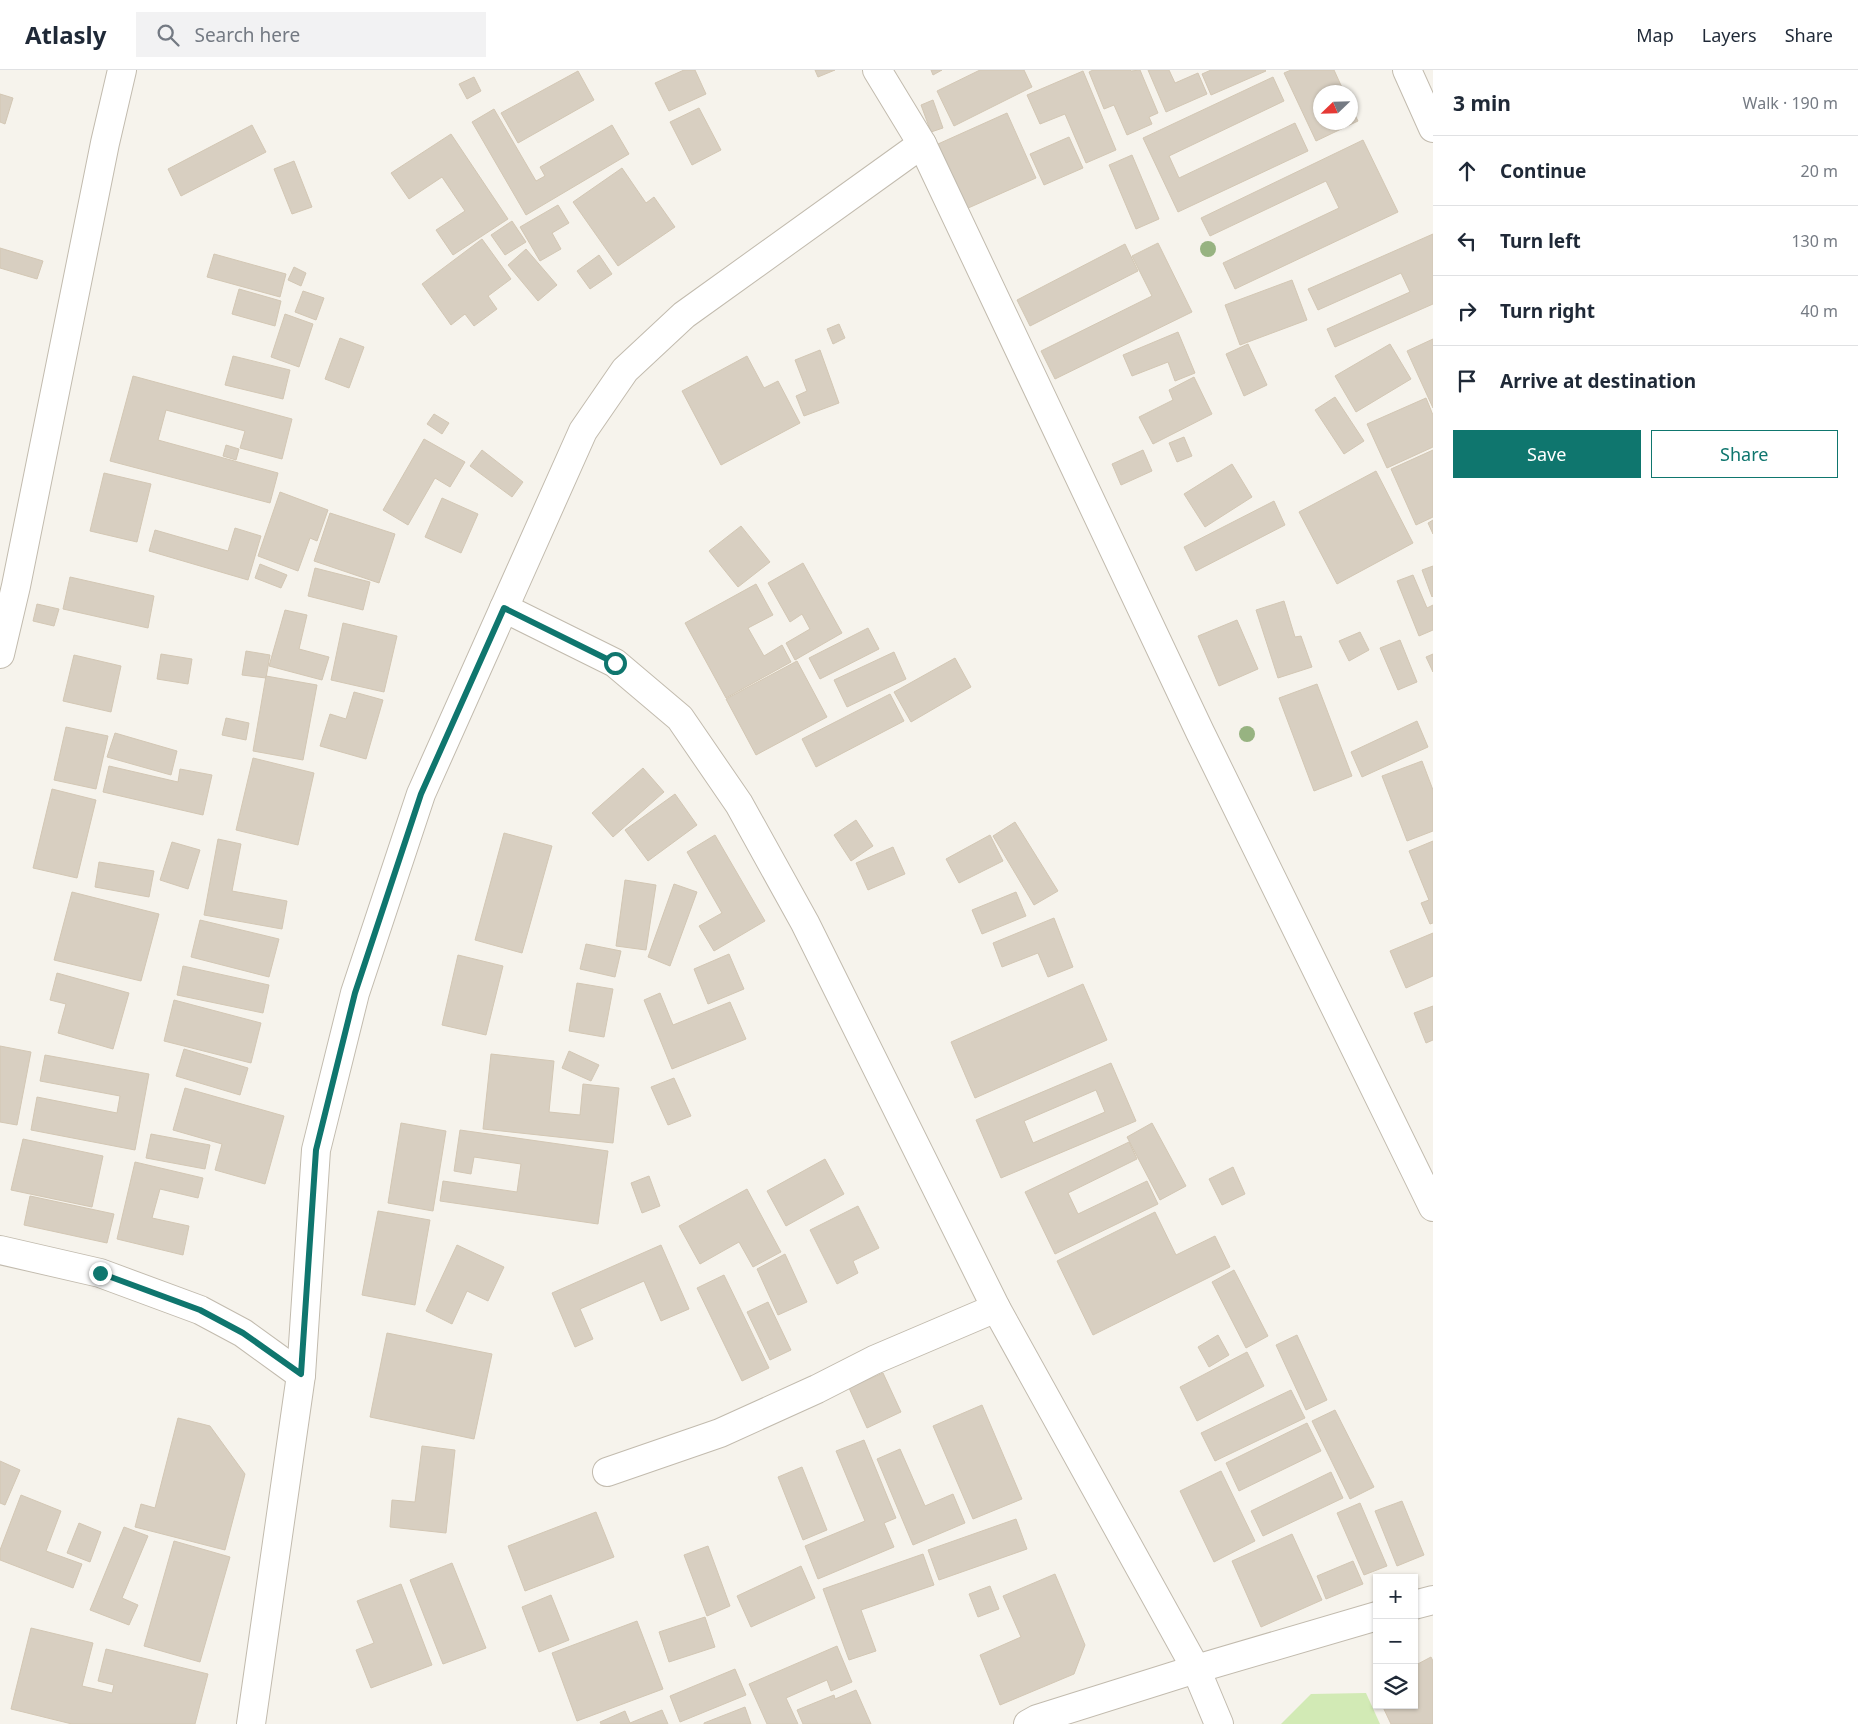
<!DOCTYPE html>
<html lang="en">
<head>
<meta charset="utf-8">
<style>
	:root { --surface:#fff; --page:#f2f2f3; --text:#1f2937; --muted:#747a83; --line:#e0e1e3; --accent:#0f766e }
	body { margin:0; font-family:"Noto Sans",sans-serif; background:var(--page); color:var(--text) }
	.controls { position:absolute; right:15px; bottom:15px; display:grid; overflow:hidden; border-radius:0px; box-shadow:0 1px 4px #0004 }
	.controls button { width:45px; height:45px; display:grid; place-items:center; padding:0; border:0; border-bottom:1px solid var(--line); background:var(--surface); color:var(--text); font:25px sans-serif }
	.compass { position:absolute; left:1313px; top:15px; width:45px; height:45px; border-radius:50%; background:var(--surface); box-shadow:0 1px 4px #0004; rotate:247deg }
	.stop { position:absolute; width:15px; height:15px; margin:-11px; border:4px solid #0f766e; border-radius:50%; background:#fff }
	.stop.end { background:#0f766e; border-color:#fff; box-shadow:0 1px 5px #0008 }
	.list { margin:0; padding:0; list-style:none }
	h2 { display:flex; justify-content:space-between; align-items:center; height:65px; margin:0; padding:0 20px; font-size:21px }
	h2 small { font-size:16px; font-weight:400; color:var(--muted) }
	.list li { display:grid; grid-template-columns:32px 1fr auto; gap:15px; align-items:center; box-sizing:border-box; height:70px; padding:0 20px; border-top:1px solid var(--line) }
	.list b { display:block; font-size:19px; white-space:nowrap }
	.list em { font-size:16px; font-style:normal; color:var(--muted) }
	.actions { display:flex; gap:10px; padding:15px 20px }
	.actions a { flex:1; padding:11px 0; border:1px solid var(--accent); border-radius:0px; text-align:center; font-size:18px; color:var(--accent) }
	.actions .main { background:var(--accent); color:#fff }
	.icon { flex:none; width:28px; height:28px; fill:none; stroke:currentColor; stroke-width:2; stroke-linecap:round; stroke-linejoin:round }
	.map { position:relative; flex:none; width:1433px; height:1654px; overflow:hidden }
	header { display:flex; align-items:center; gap:30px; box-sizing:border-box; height:70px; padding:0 25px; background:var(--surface); border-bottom:1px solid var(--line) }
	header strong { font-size:24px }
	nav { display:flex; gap:28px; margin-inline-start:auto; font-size:18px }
	.search { width:350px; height:45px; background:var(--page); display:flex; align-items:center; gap:12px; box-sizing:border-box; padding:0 18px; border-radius:0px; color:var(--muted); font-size:19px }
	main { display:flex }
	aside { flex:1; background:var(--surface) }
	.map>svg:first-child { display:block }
	.green { fill:#d2eab5 }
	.building { fill:#d8cfc1; stroke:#d3c7b4; fill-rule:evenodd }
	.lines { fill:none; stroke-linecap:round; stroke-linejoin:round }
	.street-casing { stroke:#c2bbae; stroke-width:30 }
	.street { stroke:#fff; stroke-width:28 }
	.tree { fill:#97b381 }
	.route { stroke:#0f766e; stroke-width:6 }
</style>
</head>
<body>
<header>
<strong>Atlasly</strong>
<div class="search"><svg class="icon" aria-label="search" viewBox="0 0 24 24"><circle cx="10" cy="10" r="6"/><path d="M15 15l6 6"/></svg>Search here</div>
<nav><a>Map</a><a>Layers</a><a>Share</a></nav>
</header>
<main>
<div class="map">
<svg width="1433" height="1654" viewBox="0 0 1433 1654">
	<rect width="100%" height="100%" fill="#f6f3ec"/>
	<polygon class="green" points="1366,1623 1380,1654 1281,1654 1311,1624"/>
	<g class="building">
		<polygon points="684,0 695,0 706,24 669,41 655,13"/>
		<polygon points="815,0 835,0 818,7"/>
		<polygon points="931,0 942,0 933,5"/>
		<polygon points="980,0 1024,0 1032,17 954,56 937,21"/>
		<polygon points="1093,0 1130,0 1131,1 1140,0 1158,43 1149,47 1152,54 1127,65 1114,35 1104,39 1089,2"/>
		<polygon points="1148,0 1169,0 1175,13 1198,3 1207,24 1166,42"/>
		<polygon points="1211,0 1265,0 1266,1 1211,25 1202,4"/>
		<polygon points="1291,0 1334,0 1344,22 1320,22 1320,52 1350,52 1350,35 1358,51 1316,71 1284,3"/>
		<polygon points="578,1 594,30 518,73 501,43"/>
		<polygon points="1083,1 1116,80 1086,93 1065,44 1040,54 1027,25"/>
		<polygon points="474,7 481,21 467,29 459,14"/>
		<polygon points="1273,7 1284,31 1169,86 1179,108 1295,53 1308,81 1178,142 1143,68"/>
		<polygon points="0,24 13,28 5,54 0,52"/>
		<polygon points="933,30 943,58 931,62 921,35"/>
		<polygon points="699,38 721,80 692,95 670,52"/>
		<polygon points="494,39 536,111 545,106 540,97 612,55 629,84 526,145 472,52"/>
		<polygon points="1007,43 1036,108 966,139 938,74"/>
		<polygon points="252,55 266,82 181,126 168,99"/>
		<polygon points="451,64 508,149 453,185 436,160 465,141 442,107 409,129 391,103"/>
		<polygon points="1069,67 1083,98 1044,115 1030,84"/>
		<polygon points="1363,70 1398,142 1235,219 1223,193 1339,138 1326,111 1210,166 1201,148"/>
		<polygon points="1132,85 1159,149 1136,159 1109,95"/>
		<polygon points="294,91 312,137 292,144 274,99"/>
		<polygon points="622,98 646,133 654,127 675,157 618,196 573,132"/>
		<polygon points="558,135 569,153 552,163 561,179 540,191 520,157"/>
		<polygon points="512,151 526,172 505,185 491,165"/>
		<polygon points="1433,164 1433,234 1335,277 1327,259 1410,222 1401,203 1318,240 1308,219"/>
		<polygon points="482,169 511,209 488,226 497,239 474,256 465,244 451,255 422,214"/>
		<polygon points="1158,173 1192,242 1055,309 1041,281 1152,226 1132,186"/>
		<polygon points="1125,174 1138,201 1030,256 1017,230"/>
		<polygon points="0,178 43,191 37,209 0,198"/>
		<polygon points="526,179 557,215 538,231 508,195"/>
		<polygon points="214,184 286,204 280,227 207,207"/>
		<polygon points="599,185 612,204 590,219 577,201"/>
		<polygon points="294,197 306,203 301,216 288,210"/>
		<polygon points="1292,210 1307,250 1240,275 1225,235"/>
		<polygon points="239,219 281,231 275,256 232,244"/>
		<polygon points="303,221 324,228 316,250 295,242"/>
		<polygon points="285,244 313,254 299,297 271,287"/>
		<polygon points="839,254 845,268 833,274 827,259"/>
		<polygon points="1178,262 1195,303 1175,311 1168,292 1132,306 1123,285"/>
		<polygon points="340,268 364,277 349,318 325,309"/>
		<polygon points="1433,269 1433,338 1407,281"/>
		<polygon points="1248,274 1267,315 1244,326 1226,284"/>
		<polygon points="1390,274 1411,309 1356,342 1335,306"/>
		<polygon points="820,280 839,333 804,346 796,326 807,321 795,290"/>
		<polygon points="233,286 290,300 283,329 225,315"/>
		<polygon points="747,286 764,318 778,311 800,353 721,395 682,321"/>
		<polygon points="133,306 292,349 282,389 240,378 245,361 166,340 158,370 278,403 270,433 110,391"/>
		<polygon points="1194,307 1212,344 1153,374 1139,347 1173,330 1169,320"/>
		<polygon points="1335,327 1364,371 1344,384 1315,340"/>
		<polygon points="1426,328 1433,345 1433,377 1387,398 1367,354"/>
		<polygon points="434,344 449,353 442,364 427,354"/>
		<polygon points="1184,367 1192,386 1177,392 1169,373"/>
		<polygon points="424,369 465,392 450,417 435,408 408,455 383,440"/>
		<polygon points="226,375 239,379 236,390 223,386"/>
		<polygon points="482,380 523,412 512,427 470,396"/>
		<polygon points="1143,380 1152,401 1121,415 1112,394"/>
		<polygon points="1433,380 1433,447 1416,455 1391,399"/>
		<polygon points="1232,394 1252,427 1205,457 1184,424"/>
		<polygon points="1376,401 1413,473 1337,514 1299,442"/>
		<polygon points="104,403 151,414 137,472 90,461"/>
		<polygon points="280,422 328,440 317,471 310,468 298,501 258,486"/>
		<polygon points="442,428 478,444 461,483 425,467"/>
		<polygon points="1274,431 1285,455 1196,501 1184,477"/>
		<polygon points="330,443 395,464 379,513 314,491"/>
		<polygon points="1433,450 1433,464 1428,453"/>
		<polygon points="741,456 770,492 738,517 709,481"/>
		<polygon points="235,458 261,466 248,510 149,481 155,460 228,481"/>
		<polygon points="803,493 842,563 795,590 786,573 810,559 802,544 790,552 768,513"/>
		<polygon points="260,494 287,505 281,518 255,508"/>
		<polygon points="1433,496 1433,526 1432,527 1422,500"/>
		<polygon points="315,498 370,512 363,540 308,526"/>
		<polygon points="1413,505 1427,538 1433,535 1433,560 1419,566 1397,511"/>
		<polygon points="70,507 154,526 148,558 63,539"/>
		<polygon points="756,514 773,545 748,558 764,586 782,575 791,592 726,628 685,553"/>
		<polygon points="1284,531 1295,567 1301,566 1312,597 1278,608 1256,540"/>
		<polygon points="37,534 59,539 54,556 33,551"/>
		<polygon points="285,540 307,545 299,579 329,587 322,610 269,596"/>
		<polygon points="1237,550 1258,599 1219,616 1198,566"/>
		<polygon points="343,553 397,566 384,622 331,610"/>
		<polygon points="868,558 879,579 820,609 809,588"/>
		<polygon points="1360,562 1369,580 1349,591 1339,571"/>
		<polygon points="1400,570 1417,612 1398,620 1380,578"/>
		<polygon points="246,581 270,585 266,608 242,605"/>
		<polygon points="894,582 906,609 847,637 834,610"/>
		<polygon points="161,584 192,589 188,614 157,609"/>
		<polygon points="1433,584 1433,602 1426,587"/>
		<polygon points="74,585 121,596 111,642 63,631"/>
		<polygon points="955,588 971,617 911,652 894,622"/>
		<polygon points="797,591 827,647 756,685 726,629"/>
		<polygon points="266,606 317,615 303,690 253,681"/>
		<polygon points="1317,614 1352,706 1314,721 1279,628"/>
		<polygon points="354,622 383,630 366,689 320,676 330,644 346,649"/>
		<polygon points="890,624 904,651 816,697 802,669"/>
		<polygon points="226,648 249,653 246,670 222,665"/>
		<polygon points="1417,651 1428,677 1362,707 1351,682"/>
		<polygon points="66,657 108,666 96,719 54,710"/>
		<polygon points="115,663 177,681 171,705 107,687"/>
		<polygon points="253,688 314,703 298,775 236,760"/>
		<polygon points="1422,691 1433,720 1433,761 1407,771 1382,706"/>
		<polygon points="109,696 178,712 180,699 212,705 203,745 103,722"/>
		<polygon points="643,698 664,722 613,767 592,743"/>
		<polygon points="52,719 96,730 77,808 33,798"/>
		<polygon points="675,724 697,755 648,791 625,760"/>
		<polygon points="856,750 873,776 851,791 834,765"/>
		<polygon points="1015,752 1058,821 1034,835 993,766"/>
		<polygon points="504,763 552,776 522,883 475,870"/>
		<polygon points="715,765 765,851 714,881 699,856 722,843 687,782"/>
		<polygon points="990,765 1003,791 959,813 946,789"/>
		<polygon points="218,769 241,774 232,821 287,831 282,859 204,845"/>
		<polygon points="1433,771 1433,853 1430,854 1421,833 1429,830 1409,781"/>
		<polygon points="172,772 200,780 188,819 160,810"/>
		<polygon points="893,777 905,804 868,820 856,793"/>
		<polygon points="99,792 154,801 149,827 95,817"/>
		<polygon points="625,810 656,815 646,880 616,876"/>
		<polygon points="674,814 697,822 670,896 648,887"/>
		<polygon points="72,822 159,844 141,911 54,890"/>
		<polygon points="1016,822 1026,846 982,864 972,840"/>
		<polygon points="1054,848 1073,897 1048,907 1038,883 1002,897 993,873"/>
		<polygon points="200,850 279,869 269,907 191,887"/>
		<polygon points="1433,863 1433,906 1406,918 1390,881"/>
		<polygon points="586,874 621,881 615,907 580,899"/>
		<polygon points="729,884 744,919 708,934 694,899"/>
		<polygon points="458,885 503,896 486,965 442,955"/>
		<polygon points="183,896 269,915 263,943 177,925"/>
		<polygon points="57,903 129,923 113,979 58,963 66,934 50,930"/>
		<polygon points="577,913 613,919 604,967 569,961"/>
		<polygon points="1083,914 1107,970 975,1028 951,972"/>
		<polygon points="660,923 673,955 730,932 746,969 672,999 644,930"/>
		<polygon points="174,930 261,953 251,993 164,971"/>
		<polygon points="1433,936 1433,970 1426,973 1414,943"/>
		<polygon points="0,976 31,982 17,1055 0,1052"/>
		<polygon points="184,979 248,998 240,1025 176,1006"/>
		<polygon points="569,981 599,995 591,1011 562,998"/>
		<polygon points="491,984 554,991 549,1042 580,1045 583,1014 619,1018 613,1073 483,1059"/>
		<polygon points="45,985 149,1004 135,1080 31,1060 37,1027 117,1043 120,1026 40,1011"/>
		<path d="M1111 993 1136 1051 1001 1108 976 1050ZM1096 1020 1105 1042 1033 1073 1024 1051Z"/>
		<polygon points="674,1008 691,1046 668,1055 651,1017"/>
		<polygon points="185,1018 284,1046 265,1114 215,1100 222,1074 173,1060"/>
		<polygon points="401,1053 446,1061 433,1141 388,1133"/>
		<polygon points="1152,1053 1186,1116 1160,1130 1127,1067"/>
		<polygon points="460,1060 608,1081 598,1154 440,1131 443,1111 517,1122 521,1094 474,1087 471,1104 454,1101"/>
		<polygon points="151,1064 210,1075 205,1099 146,1088"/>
		<polygon points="23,1069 103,1086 92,1137 11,1120"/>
		<polygon points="1129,1072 1137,1089 1068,1123 1078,1144 1147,1111 1158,1134 1055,1184 1025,1122"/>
		<polygon points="825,1089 844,1124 786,1156 767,1121"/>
		<polygon points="135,1092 203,1108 198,1128 160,1119 152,1148 189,1156 183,1185 117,1169"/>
		<polygon points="1233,1097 1245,1124 1222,1135 1209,1109"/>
		<polygon points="649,1106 660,1136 642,1143 631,1113"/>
		<polygon points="747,1119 781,1182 753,1197 739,1172 700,1194 679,1156"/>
		<polygon points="30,1126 114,1144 107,1173 24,1155"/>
		<polygon points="858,1136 879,1178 853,1191 858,1203 837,1214 810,1160"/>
		<polygon points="378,1141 430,1150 415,1235 362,1225"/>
		<polygon points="1155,1142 1176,1185 1215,1166 1230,1197 1093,1265 1057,1191"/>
		<polygon points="457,1175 504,1197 488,1231 467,1221 452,1254 426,1241"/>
		<polygon points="661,1175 689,1239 661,1251 644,1211 580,1239 593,1269 575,1277 552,1223"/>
		<polygon points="785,1184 807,1232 778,1245 757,1199"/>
		<polygon points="1234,1200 1268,1266 1246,1278 1212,1212"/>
		<polygon points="724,1205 769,1298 742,1311 697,1218"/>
		<polygon points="768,1232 791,1280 770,1290 747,1242"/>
		<polygon points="387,1263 492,1284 474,1369 370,1347"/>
		<polygon points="1218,1265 1229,1285 1209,1297 1198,1277"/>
		<polygon points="1297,1265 1327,1330 1306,1340 1276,1275"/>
		<polygon points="1247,1282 1264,1316 1197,1351 1180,1317"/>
		<polygon points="883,1303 901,1342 867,1358 849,1318"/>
		<polygon points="1291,1320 1305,1348 1215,1391 1201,1363"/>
		<polygon points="982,1335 1022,1429 973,1449 933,1356"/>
		<polygon points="1335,1340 1374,1417 1350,1429 1312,1351"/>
		<polygon points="178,1348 210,1356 245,1404 225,1480 135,1457 141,1434 155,1438"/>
		<polygon points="1307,1353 1321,1381 1239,1421 1226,1393"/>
		<polygon points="864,1370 896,1448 884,1453 894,1477 818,1509 805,1476 865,1451 836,1381"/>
		<polygon points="422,1376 455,1380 446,1463 390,1457 392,1430 415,1432"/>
		<polygon points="900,1379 925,1436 953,1424 965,1453 913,1475 877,1389"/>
		<polygon points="0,1391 20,1400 5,1435 0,1433"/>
		<polygon points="802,1397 827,1460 803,1470 778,1407"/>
		<polygon points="1221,1401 1255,1471 1214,1492 1180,1421"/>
		<polygon points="1331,1402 1343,1428 1263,1466 1251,1441"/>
		<polygon points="21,1425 61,1441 46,1481 82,1494 73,1518 0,1490 0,1480"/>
		<polygon points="1402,1431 1424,1485 1397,1496 1375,1441"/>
		<polygon points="1360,1433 1387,1496 1364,1505 1337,1443"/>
		<polygon points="596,1442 614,1487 525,1521 508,1476"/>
		<polygon points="1016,1449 1027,1479 939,1510 928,1480"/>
		<polygon points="79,1453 101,1462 90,1492 67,1483"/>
		<polygon points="124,1457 148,1466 122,1528 138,1535 129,1555 90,1540"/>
		<polygon points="1292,1464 1322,1530 1261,1557 1232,1491"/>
		<polygon points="174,1471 230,1487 200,1592 144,1576"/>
		<polygon points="708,1476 730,1536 707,1546 684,1485"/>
		<polygon points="923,1484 934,1515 861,1540 876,1581 849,1590 823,1519"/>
		<polygon points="1353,1491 1363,1514 1326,1529 1317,1506"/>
		<polygon points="452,1493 486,1578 443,1594 410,1510"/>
		<polygon points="801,1496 815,1528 751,1557 737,1526"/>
		<polygon points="1055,1504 1085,1575 1074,1604 1000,1635 980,1585 1021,1567 1003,1526"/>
		<polygon points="401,1514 432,1595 371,1618 356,1580 374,1573 357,1531"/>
		<polygon points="990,1516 999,1539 978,1547 969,1524"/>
		<polygon points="551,1525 569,1570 539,1582 522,1537"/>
		<polygon points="705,1547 715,1577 669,1592 659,1562"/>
		<polygon points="637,1551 663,1619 577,1651 552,1583"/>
		<polygon points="31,1558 93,1573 82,1616 112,1623 114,1615 98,1611 106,1579 208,1604 195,1654 72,1654 11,1639"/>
		<polygon points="837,1576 852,1612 831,1621 827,1610 786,1628 798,1654 767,1654 749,1614"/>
		<polygon points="1431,1587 1433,1591 1433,1654 1391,1654 1382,1635 1414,1635 1414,1596"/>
		<polygon points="735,1599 746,1625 680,1652 670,1626"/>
		<polygon points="856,1620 871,1654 803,1654 797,1640 834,1625 835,1629"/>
		<polygon points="745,1637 751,1654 704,1654 704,1653"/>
		<polygon points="662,1640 668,1654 601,1654 600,1652 625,1641 630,1653"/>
	</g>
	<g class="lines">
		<g class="street-casing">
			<g id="street">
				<polyline points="877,0 922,74 1200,662 1433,1137"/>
				<polyline points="1407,0 1433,58"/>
				<polyline points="504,538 615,593 680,648 739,734 805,853 996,1238 1196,1599 1219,1654"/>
				<polyline points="0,584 16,516 105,73 122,0"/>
				<polyline points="0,1180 100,1203 200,1240 243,1263 301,1305 251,1654"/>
				<polyline points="301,1305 316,1080 355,923 421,724 583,361 625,300 684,245 922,74"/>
				<polyline points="607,1402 720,1363 817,1319 874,1290 996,1238"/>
				<polyline points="1414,1535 1433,1530"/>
				<polyline points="1028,1654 1037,1649 1196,1599 1377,1546"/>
			</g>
		</g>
		<use href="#street" class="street"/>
	</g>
	<g class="tree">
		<circle cx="1208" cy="179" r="8"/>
		<circle cx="1247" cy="664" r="8"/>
	</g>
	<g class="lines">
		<polyline class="route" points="100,1203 200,1240 243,1263 301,1304 316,1080 355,923 421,724 504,538 615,593"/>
	</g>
</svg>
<div class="controls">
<button>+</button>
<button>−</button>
<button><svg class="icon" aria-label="layers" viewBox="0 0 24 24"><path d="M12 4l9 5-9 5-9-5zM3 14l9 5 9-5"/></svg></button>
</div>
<svg class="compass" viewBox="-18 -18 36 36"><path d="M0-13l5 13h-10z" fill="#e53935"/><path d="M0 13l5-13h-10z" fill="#747a83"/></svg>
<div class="stop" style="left:615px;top:593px"></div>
<div class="stop end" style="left:100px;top:1203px"></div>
</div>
<aside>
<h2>3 min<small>Walk · 190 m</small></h2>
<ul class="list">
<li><svg class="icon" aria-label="ahead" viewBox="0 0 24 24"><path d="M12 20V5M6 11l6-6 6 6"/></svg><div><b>Continue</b></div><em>20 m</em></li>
<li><svg class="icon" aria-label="left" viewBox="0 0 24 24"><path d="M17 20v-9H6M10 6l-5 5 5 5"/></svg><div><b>Turn left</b></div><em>130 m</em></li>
<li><svg class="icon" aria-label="right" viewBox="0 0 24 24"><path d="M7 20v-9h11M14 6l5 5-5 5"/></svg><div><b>Turn right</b></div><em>40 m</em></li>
<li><svg class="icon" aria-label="arrive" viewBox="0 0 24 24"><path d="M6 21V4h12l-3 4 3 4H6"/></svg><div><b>Arrive at destination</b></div></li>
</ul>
<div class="actions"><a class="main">Save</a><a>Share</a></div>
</aside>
</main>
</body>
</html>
